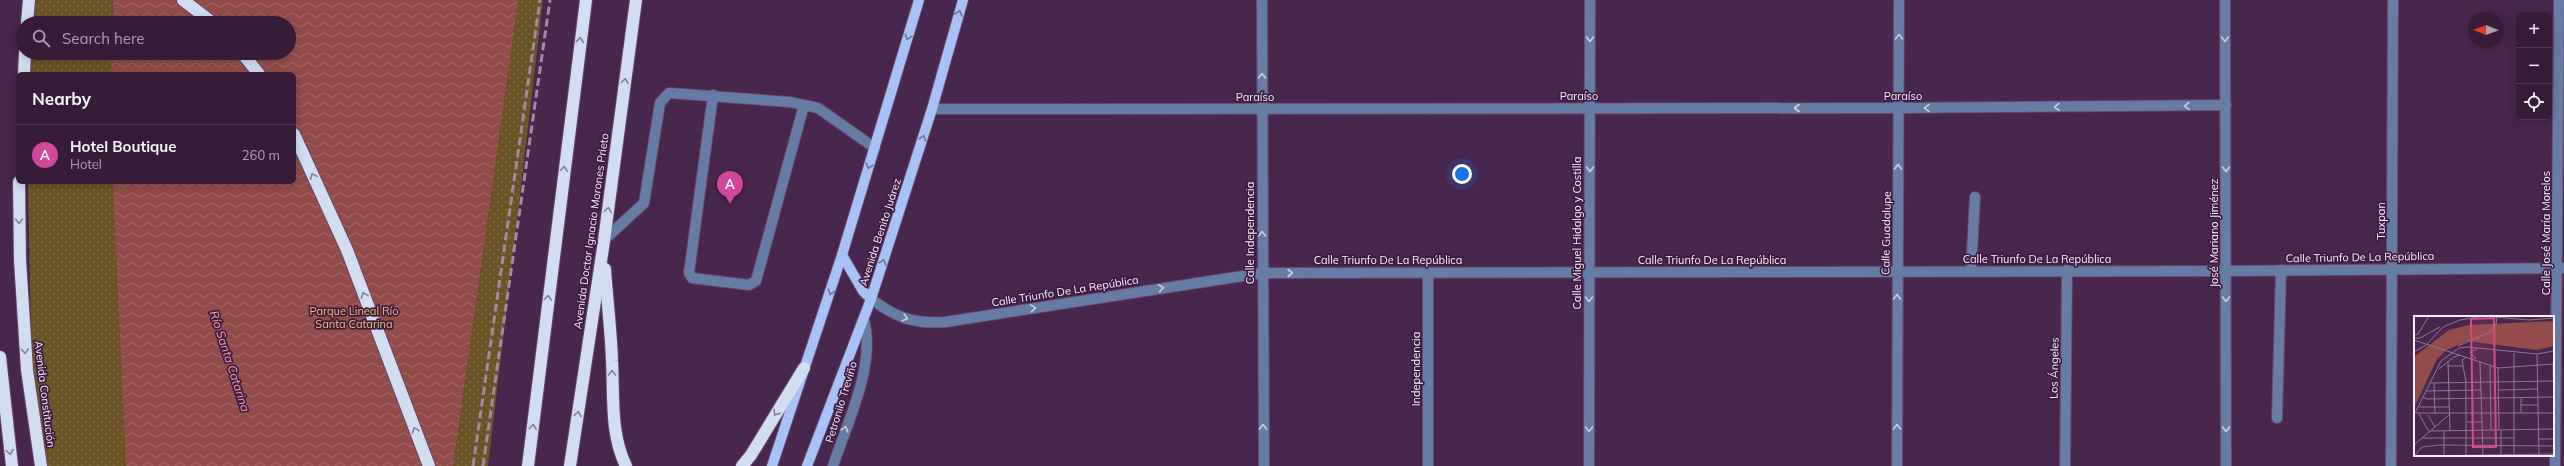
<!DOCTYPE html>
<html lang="en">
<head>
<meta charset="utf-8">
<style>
	:root { --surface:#371c3a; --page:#3e2542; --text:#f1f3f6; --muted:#aaa1af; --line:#513a54; --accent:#66d466 }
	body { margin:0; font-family:Mulish,sans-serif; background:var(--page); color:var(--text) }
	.controls { position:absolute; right:12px; top:12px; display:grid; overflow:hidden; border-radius:6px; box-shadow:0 2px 10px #0003 }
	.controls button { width:36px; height:36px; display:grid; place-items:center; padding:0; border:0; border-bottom:1px solid var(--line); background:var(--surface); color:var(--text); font:20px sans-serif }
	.compass { position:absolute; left:2468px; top:12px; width:36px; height:36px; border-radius:50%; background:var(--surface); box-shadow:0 2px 10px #0003; rotate:271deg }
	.you { position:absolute; left:1462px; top:174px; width:14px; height:14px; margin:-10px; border:3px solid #fff; border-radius:50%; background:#1a73e8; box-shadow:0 0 0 6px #1a73e833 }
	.badge { display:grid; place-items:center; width:26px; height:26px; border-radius:50%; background:var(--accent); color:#fff; font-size:13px; font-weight:700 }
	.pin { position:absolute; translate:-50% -33px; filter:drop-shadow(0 1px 2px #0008) }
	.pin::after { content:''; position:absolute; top:21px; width:14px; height:12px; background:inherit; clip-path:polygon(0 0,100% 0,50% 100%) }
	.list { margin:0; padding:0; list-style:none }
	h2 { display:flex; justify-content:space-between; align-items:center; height:52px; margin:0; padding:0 16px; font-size:17px }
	h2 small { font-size:13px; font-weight:400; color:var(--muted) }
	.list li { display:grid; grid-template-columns:26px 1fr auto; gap:12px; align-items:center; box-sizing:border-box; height:60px; padding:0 16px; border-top:1px solid var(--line) }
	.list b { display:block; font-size:15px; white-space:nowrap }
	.list p { margin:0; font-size:13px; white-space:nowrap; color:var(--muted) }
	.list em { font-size:13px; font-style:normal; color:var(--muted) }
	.icon { flex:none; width:22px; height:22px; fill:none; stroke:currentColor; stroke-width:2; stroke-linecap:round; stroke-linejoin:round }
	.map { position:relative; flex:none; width:2564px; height:466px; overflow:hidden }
	.search { position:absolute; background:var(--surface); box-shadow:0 2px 10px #0003; left:16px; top:16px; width:280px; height:44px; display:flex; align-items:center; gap:10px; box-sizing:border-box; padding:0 14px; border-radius:22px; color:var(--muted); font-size:15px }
	.panel { position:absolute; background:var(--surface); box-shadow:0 2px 10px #0003; left:16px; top:72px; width:280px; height:112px; border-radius:6px }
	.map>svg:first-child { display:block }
	.park { fill:url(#park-dots) }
	.water { fill:url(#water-waves) }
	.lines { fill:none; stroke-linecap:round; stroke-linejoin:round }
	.minor-casing { stroke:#664669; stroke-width:12 }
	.major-casing { stroke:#664669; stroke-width:12 }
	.highway-casing { stroke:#664669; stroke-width:14 }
	.minor { stroke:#677ca5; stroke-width:10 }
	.major { stroke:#a8c2f5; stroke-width:10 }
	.highway { stroke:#d3ddf2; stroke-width:12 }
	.rail { stroke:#a28aa4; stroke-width:3; stroke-dasharray:8 4; stroke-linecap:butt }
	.oneway { stroke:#736e9c }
	.oneway2 { stroke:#d0cde3 }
	.oneway3 { stroke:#887c9a }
	.labels { text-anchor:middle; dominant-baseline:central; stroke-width:3.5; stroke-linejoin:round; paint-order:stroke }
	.street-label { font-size:11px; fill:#fdf0fe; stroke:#3e1b42 }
	.park-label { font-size:11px; fill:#f0c366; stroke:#3e1b42 }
	.water-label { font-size:12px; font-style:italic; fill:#f9a7a2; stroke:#3e1b42 }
	.inset-road { fill:none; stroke:#917794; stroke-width:1 }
	.view { fill:#d14e84; fill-opacity:0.15; stroke:#d14e84; stroke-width:2 }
	.inset-edge { fill:none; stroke:#fdf0fe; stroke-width:2 }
</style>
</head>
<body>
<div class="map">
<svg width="2564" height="466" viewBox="0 0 2564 466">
	<defs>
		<pattern id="park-dots" width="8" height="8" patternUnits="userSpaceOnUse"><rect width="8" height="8" fill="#6a5426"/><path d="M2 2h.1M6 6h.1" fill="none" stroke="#806d47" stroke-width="1.8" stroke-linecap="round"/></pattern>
		<pattern id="water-waves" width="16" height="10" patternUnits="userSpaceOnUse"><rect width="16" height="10" fill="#924d4a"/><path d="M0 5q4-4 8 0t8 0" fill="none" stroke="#a26765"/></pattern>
	</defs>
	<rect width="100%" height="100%" fill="#49264d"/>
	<polygon class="park" points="28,0 543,0 488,466 41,466 32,382 28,182 294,182 294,74 28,74 28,53 289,53 289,23 28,23"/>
	<polygon class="water" points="113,0 518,0 453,466 126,466 113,182 294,182 294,74 111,74 112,53 289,53 289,23 113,23"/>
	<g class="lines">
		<g class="minor-casing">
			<g id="minor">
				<polyline points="1262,0 1264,466"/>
				<polyline points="2225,0 2226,466"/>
				<polyline points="713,95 689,273 692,278 749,285 756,281 804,105"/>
				<polyline points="932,109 1899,108 2226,105"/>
				<polyline points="604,240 644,203 660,103 669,93 790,102 818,108 875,148"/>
				<polyline points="1971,271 1975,197"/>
				<path d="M871 299C897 318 913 324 945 322L1262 273 2226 271 2564 268"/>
				<polyline points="2277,418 2281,270"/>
				<path d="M833 466C847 423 876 366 864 320"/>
				<polyline points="1428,466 1428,272"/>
				<polyline points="1589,466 1590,0"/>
				<polyline points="1897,466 1899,0"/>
				<polyline points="2065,466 2067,270"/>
				<polyline points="2391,466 2393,0"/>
				<polyline points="2555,466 2559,0"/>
			</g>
		</g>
		<g class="major-casing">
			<g id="major">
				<polyline points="842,255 863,291 871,299"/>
				<polyline points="772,466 842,255 919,0"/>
				<polyline points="807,466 871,299 932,109 963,0"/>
			</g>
		</g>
		<g class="highway-casing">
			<g id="highway">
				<polyline points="183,0 213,23"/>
				<polyline points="27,23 29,0"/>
				<polyline points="242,53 259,74"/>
				<polyline points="24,74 25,53"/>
				<polyline points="294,134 347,250 429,466"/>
				<polyline points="19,182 20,260 27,370 41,466"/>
				<path d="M605 269C607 300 611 330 612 361 614 397 610 433 626 466"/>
				<polyline points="0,357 12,466"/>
				<polyline points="528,466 586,0"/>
				<polyline points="570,466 603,248 636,0"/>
				<polyline points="742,466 751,455 804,368"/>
			</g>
		</g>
		<use href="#minor" class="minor"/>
		<use href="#major" class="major"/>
		<use href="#highway" class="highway"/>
		<g class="rail">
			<polyline points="473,466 540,0"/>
			<polyline points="483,466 550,0"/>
		</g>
	</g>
	<defs><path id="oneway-chevron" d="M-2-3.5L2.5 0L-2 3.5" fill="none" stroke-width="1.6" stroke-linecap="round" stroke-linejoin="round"/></defs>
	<g class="oneway">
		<use href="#oneway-chevron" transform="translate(959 13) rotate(-74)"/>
		<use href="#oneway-chevron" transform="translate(908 37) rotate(107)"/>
		<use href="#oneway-chevron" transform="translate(923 138) rotate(-72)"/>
		<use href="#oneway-chevron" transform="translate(869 166) rotate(107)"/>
		<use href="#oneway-chevron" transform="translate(883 262) rotate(-72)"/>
		<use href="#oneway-chevron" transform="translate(831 292) rotate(108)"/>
	</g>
	<g class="oneway2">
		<use href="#oneway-chevron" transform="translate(1899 37) rotate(-90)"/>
		<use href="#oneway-chevron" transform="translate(1590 39) rotate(90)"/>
		<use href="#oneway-chevron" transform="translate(2225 39) rotate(90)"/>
		<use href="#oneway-chevron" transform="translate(1262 76) rotate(-90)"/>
		<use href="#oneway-chevron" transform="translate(2187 106) rotate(179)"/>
		<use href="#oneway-chevron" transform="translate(2057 107) rotate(179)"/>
		<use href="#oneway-chevron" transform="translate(1797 108) rotate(180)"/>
		<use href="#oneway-chevron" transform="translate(1927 108) rotate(179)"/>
		<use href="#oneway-chevron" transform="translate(1898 167) rotate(-89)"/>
		<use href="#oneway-chevron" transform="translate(1590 169) rotate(90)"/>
		<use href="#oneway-chevron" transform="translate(2226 169) rotate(90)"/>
		<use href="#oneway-chevron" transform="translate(1262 234) rotate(-90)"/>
		<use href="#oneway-chevron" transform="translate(1290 273)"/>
		<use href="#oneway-chevron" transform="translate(1161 288) rotate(-8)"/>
		<use href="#oneway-chevron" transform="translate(1897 297) rotate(-90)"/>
		<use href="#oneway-chevron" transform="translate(1589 299) rotate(90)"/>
		<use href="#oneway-chevron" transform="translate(2226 299) rotate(90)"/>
		<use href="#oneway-chevron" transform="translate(1033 308) rotate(-9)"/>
		<use href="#oneway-chevron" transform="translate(905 318) rotate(17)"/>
		<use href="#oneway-chevron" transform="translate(1263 427) rotate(-91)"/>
		<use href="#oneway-chevron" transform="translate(1897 427) rotate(-90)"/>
		<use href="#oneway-chevron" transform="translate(845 429) rotate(-72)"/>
		<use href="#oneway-chevron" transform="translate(1589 429) rotate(90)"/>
		<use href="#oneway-chevron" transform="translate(2226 429) rotate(90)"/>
	</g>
	<g class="oneway3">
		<use href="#oneway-chevron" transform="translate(580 40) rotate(-83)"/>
		<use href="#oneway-chevron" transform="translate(625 81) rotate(-82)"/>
		<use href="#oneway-chevron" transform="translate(564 169) rotate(-83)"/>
		<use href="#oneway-chevron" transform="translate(313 176) rotate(-114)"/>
		<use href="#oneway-chevron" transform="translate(608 210) rotate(-82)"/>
		<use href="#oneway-chevron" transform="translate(19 221) rotate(89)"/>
		<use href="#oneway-chevron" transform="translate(364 295) rotate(-111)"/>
		<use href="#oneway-chevron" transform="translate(548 298) rotate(-83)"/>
		<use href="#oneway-chevron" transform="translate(25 351) rotate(86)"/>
		<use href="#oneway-chevron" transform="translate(612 373) rotate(-91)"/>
		<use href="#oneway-chevron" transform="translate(776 413) rotate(122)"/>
		<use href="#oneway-chevron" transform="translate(578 414) rotate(-81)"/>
		<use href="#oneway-chevron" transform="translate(533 427) rotate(-83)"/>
		<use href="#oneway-chevron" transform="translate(415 430) rotate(-111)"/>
		<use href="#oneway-chevron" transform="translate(10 452) rotate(81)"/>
	</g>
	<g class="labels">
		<g class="street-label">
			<text x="1579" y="96">Paraíso</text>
			<text x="1903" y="96">Paraíso</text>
			<text x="1255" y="97">Paraíso</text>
			<text transform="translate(2381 221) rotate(-90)">Tuxpan</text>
			<text transform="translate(591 231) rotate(-82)">Avenida Doctor Ignacio Morones Prieto</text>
			<text transform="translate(880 232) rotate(-72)">Avenida Benito Juárez</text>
			<text transform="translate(1250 233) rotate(-90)">Calle Independencia</text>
			<text transform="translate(1577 233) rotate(-90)">Calle Miguel Hidalgo y Costilla</text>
			<text transform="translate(1886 233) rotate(-89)">Calle Guadalupe</text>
			<text transform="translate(2214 233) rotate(-90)">José Mariano Jiménez</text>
			<text transform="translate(2546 233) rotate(-90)">Calle José María Morelos</text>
			<text transform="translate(2360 257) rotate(-1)">Calle Triunfo De La República</text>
			<text x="2037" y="259">Calle Triunfo De La República</text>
			<text x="1388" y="260">Calle Triunfo De La República</text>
			<text x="1712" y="260">Calle Triunfo De La República</text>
			<text transform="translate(1065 291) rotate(-9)">Calle Triunfo De La República</text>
			<text transform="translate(2054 368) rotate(-89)">Los Ángeles</text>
			<text transform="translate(1416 369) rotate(-90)">Independencia</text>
			<text transform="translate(45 394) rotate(83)">Avenida Constitución</text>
			<text transform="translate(841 402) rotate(-73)">Petronilo Treviño</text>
		</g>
		<g class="park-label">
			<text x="354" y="311">Parque Lineal Río<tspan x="354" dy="13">Santa Catarina</tspan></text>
		</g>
		<g class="water-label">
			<text transform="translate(230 361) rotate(72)">Río Santa Catarina</text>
		</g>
	</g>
	<g transform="translate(2414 316)">
		<rect width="140" height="140" fill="#49264d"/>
		<path d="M140 5V30L123 34 53 25 32 34 23 43 0 92V41L35 14 55 9Z" fill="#924d4a"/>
		<path class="inset-road" d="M0 19 4 18 15 0M1 22H6L26 11M0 24 84 52 140 48M44 30 76 16 82 9 83 0M0 36 12 29 29 11 46 4 70 0 115 4 140 2M123 39 125 140M51 42 48 44 52 66V139M62 43 56 36 63 33M34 45 36 115M66 46 69 139M139 48 140 92M76 49 77 114M33 50H49M84 52 85 114M25 53 40 41 46 39M17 67 140 65M20 67 21 98M84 74 124 73M12 75 68 74M9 81 13 83 140 81M107 82V97M107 89H124M5 91H35M2 97H140M5 98 15 116M0 99 27 45 45 32 54 31 123 38 140 35M14 99 21 111M53 106H68M17 115 140 113M30 115V140M8 122H100M124 123H140M0 129 36 98M87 139V114M0 140 8 131 25 129 140 130M11 140 140 138M100 140V37"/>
		<path class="view" d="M80 2 82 131H59L57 3Z"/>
		<rect width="140" height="140" class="inset-edge"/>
	</g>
</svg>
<div class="controls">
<button>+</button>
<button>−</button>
<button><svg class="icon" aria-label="locate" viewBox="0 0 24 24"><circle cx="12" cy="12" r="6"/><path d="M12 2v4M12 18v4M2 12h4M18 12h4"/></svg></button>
</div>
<svg class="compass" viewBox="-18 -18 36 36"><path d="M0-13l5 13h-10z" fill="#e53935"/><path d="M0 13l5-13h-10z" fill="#aaa1af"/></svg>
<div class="you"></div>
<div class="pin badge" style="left:730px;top:204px;background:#d1479c">A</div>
<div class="search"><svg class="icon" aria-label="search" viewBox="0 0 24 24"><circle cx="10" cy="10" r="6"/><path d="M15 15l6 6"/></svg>Search here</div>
<section class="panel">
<h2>Nearby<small></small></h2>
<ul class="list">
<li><span class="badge" style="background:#d1479c">A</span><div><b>Hotel Boutique</b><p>Hotel</p></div><em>260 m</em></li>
</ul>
</section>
</div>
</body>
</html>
